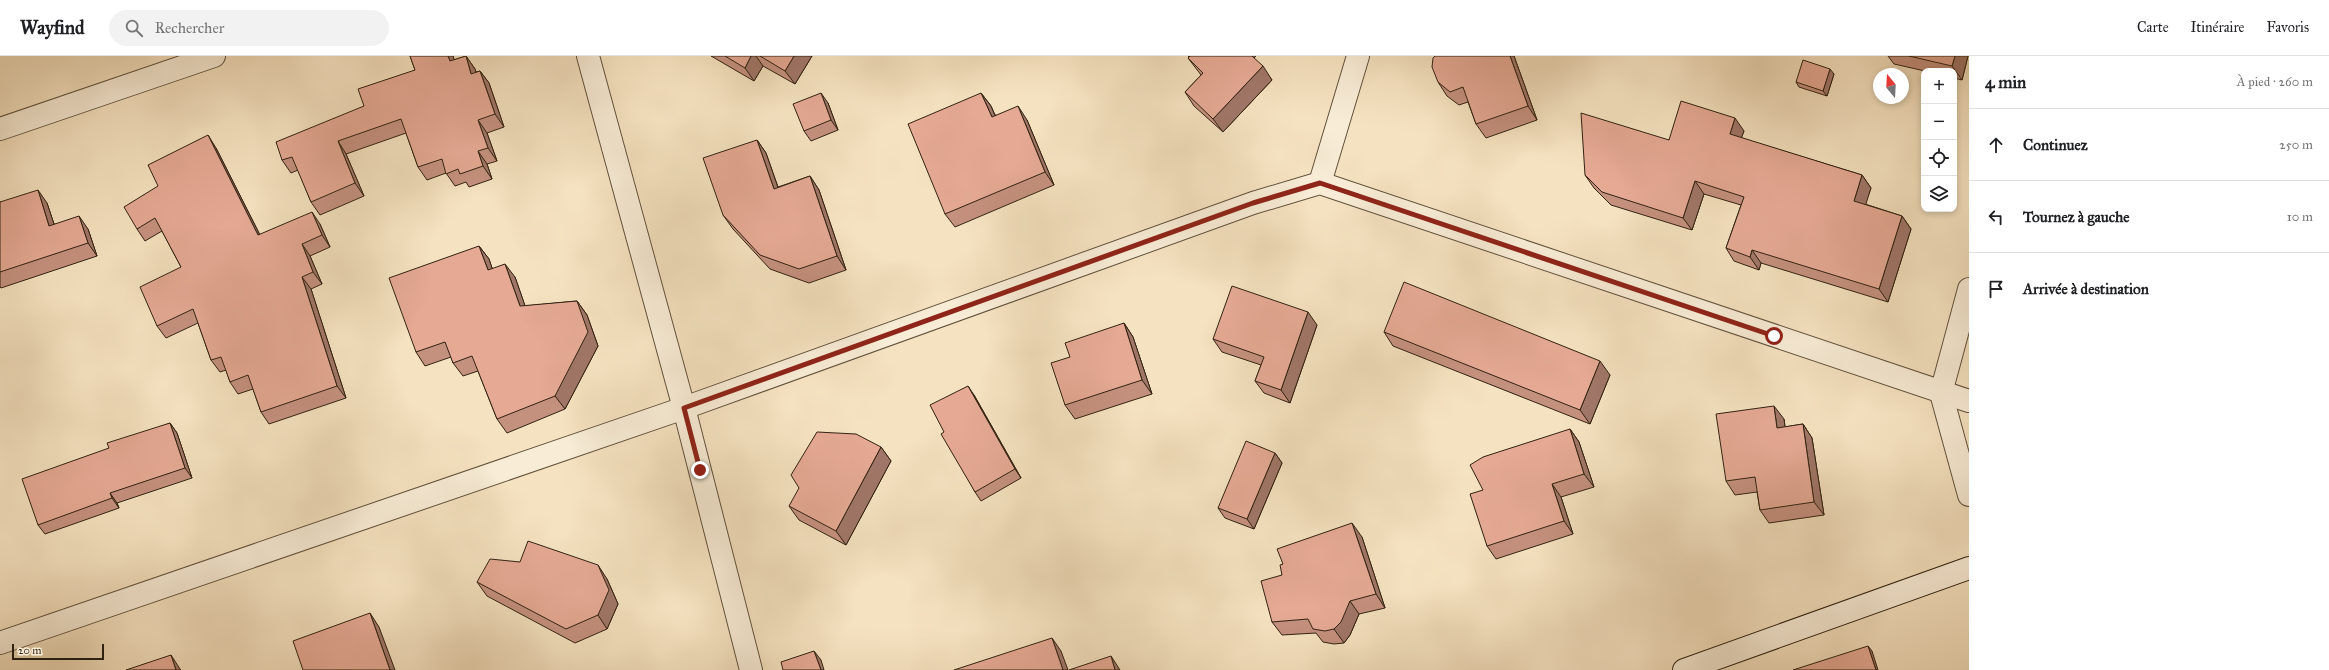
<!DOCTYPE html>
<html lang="fr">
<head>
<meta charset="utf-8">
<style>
	:root { --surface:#fff; --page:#f2f2f2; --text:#202124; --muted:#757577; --line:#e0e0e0 }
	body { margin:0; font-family:"IM FELL Great Primer",serif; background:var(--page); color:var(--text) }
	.controls { position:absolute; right:12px; top:12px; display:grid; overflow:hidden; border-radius:8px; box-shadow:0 2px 6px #0003 }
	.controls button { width:36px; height:36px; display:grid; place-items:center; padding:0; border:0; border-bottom:1px solid var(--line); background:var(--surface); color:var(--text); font:20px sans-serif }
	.compass { position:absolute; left:1873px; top:12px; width:36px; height:36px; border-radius:50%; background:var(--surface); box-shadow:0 2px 6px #0003; rotate:342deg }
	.scale { position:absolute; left:12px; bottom:10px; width:92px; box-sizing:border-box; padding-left:4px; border:2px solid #312210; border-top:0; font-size:11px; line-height:14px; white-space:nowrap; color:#312210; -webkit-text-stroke:3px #f8ecd6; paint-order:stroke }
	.stop { position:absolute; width:12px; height:12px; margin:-9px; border:3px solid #8f2418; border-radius:50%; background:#fff }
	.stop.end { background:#8f2418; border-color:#fff; box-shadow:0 1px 4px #0008 }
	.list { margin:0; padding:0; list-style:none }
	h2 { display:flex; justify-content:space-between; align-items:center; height:52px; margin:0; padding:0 16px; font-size:17px }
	h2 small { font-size:13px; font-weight:400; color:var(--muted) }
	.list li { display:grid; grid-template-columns:26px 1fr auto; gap:12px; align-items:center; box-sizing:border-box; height:72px; padding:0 16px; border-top:1px solid var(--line) }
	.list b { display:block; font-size:15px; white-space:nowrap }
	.list em { font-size:13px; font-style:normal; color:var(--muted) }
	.icon { flex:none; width:22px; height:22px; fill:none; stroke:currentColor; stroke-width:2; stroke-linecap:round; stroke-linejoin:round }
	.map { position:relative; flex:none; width:1969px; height:614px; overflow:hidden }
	header { display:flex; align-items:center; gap:24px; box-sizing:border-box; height:56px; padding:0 20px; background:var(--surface); border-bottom:1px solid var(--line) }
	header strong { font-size:19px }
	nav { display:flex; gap:22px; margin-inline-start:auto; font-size:14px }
	.search { width:280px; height:36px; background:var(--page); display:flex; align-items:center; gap:10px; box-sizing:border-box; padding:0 14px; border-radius:22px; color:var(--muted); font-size:15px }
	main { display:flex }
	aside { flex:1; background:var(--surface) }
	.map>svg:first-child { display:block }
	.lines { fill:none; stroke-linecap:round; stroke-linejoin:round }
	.minor-casing { stroke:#62523c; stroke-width:24 }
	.secondary-casing { stroke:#312210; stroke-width:24 }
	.minor { stroke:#f8ecd6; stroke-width:22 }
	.secondary { stroke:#f8ecd6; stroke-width:22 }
	.wall { fill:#c5917f; stroke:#312210 }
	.shaded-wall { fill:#a07668; stroke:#312210 }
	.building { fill:#e5a994; stroke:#312210 }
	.route { stroke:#8f2418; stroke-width:5 }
</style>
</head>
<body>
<header>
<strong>Wayfind</strong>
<div class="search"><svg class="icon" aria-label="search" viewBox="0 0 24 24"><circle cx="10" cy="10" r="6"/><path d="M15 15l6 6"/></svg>Rechercher</div>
<nav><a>Carte</a><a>Itinéraire</a><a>Favoris</a></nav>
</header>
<main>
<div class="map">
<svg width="1969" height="614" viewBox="0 0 1969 614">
	<rect width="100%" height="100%" fill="#f5e2c0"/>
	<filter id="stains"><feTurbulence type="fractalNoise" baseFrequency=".005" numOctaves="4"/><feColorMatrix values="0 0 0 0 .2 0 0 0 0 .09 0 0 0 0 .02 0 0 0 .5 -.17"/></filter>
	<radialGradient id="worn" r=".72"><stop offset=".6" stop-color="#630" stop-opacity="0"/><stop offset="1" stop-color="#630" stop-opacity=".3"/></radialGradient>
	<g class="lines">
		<g class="minor-casing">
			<g id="minor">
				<polyline points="588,0 684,352 751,614"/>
				<polyline points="0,73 214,0"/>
				<polyline points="1320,127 1358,0"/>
				<polyline points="1969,233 1941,337 1969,439"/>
				<polyline points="0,587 684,352 1253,147 1320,127 1969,345"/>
			</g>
		</g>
		<g class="secondary-casing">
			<polyline id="secondary" points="1684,614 1969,512"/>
		</g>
		<use href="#minor" class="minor"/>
		<use href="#secondary" class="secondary"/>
	</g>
	<g class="wall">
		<polygon points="410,0 453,0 454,4 466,0 475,13 476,16 480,15 489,27 504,71 487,77 497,105 487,108 492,123 469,131 466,126 455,130 446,117 427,124 418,111 406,77 346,98 364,140 320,159 311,146 298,114 291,117 282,104 364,50 415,14"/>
		<polygon points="711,0 812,0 795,28 763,10 754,25"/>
		<polygon points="1188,0 1256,0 1254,2 1272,24 1223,76 1194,50 1185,36 1201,19 1198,15 1188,2 1189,1"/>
		<polygon points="1514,0 1537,64 1486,82 1476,68 1468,46 1459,49 1447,40 1438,26"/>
		<polygon points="1888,0 1968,0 1962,24 1954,22 1954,15 1925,15 1894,8"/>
		<polygon points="1834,18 1827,40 1799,31 1796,26"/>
		<polygon points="981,37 991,50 995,59 1027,64 1054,129 955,171 945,158"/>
		<polygon points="828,47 838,74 811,85 804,75"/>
		<polygon points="1744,75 1741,82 1862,119 1871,132 1865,148 1902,160 1911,173 1888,246 1761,207 1759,214 1734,205 1726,192 1741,149 1704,138 1692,174 1611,149 1594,132 1585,119 1669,84"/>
		<polygon points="757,84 766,97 778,131 810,120 819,134 846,214 809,227 770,213 733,173 723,159"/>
		<polygon points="216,92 260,179 320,168 330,191 310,200 322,228 311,233 346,342 269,368 261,356 253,333 238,338 230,326 226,314 220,316 211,304 198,267 166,282 157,270 181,211 162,175 145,185 137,173"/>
		<polygon points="0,146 47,147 54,168 88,173 97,200 1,232 0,231"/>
		<polygon points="479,190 489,203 492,212 515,221 525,250 577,245 587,259 598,290 565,353 507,377 497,363 478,315 463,320 453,307 451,301 425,310 416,296"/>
		<polygon points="1124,267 1133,281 1152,338 1075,363 1065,349 1070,301"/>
		<polygon points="1317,269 1290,347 1264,337 1255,325 1261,309 1222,296 1213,283"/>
		<polygon points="1384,276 1610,319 1590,368 1393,290"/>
		<polygon points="974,339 1021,422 981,445 975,436 944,376"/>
		<polygon points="1784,363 1785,371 1803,368 1812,382 1824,459 1769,467 1760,454 1757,436 1735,439 1726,425"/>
		<polygon points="170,367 177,377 192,422 117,447 119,452 45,478 38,469 109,392"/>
		<polygon points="1570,373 1579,386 1594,431 1561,441 1573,478 1496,503 1487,490 1483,434"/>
		<polygon points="881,391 891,405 846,489 799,464 789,450"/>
		<polygon points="1275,397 1282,407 1254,473 1225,462 1218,452"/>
		<polygon points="1362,481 1385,552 1359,558 1350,579 1344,587 1334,588 1323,586 1316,577 1282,579 1272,566 1282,519 1283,508"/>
		<polygon points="607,523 618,548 607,573 575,587 487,540 477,526"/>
	</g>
	<g class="shaded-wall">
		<polygon points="448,0 453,0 459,18 450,5"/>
		<polygon points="466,0 475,13 480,31 471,18"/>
		<polygon points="751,0 756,0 763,10 754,25 745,12"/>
		<polygon points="794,0 812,0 795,28 785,15"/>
		<polygon points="1510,0 1514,0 1537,64 1528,50"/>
		<polygon points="1955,0 1968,0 1962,24 1952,10"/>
		<polygon points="1263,10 1272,24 1223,76 1213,63"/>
		<polygon points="1830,13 1834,18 1827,40 1823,35"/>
		<polygon points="480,15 489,27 504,71 495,58"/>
		<polygon points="821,37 828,47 838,74 831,64"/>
		<polygon points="981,37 991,50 1001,74 992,61"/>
		<polygon points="1018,50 1027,64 1054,129 1045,116"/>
		<polygon points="1735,62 1744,75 1738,91 1730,78"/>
		<polygon points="478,64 487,77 497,105 488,92"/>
		<polygon points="208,79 216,92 266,191 258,179"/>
		<polygon points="757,84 766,97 783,146 774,133"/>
		<polygon points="338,85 346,98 364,140 355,127"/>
		<polygon points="478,95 487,108 492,123 483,110"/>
		<polygon points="1862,119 1871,132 1863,157 1854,145"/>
		<polygon points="810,120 819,134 846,214 837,200"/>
		<polygon points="1695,125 1704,138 1692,174 1683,162"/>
		<polygon points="38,134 47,147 59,183 49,170"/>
		<polygon points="312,156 320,168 330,191 322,179"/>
		<polygon points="79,160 88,173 97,200 88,187"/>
		<polygon points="1902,160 1911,173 1888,246 1879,233"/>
		<polygon points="302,188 310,200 322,228 313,216"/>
		<polygon points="479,190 489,203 497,227 488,214"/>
		<polygon points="1752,194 1761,207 1759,214 1750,201"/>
		<polygon points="505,208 515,221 530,264 520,250"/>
		<polygon points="302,221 311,233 346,342 337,330"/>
		<polygon points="577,245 587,259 598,290 565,353 555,340"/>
		<polygon points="1308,256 1317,269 1290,347 1281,334"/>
		<polygon points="1124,267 1133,281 1152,338 1142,324"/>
		<polygon points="1600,305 1610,319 1590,368 1580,354"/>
		<polygon points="968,330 974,339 1021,422 1015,413"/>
		<polygon points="1774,350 1784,363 1787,386 1777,372"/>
		<polygon points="170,367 177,377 192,422 185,412"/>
		<polygon points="1803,368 1812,382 1824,459 1814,446"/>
		<polygon points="1570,373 1579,386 1594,431 1584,418"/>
		<polygon points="881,391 891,405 846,489 836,475"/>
		<polygon points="1275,397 1282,407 1254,473 1247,463"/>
		<polygon points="1552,428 1561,441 1573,478 1564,465"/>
		<polygon points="110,437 117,447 119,452 112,442"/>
		<polygon points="1352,467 1362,481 1385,552 1376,538"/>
		<polygon points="598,509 607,523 618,548 607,573 598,559"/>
		<polygon points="1350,545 1359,558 1350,579 1344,587 1334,573"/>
		<polygon points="370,557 379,571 395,614 390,614"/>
		<polygon points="1052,582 1061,595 1068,614 1063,614"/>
		<polygon points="1868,590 1872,595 1878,614 1876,614"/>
		<polygon points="814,595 821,604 824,614 821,614"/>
		<polygon points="171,599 180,613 181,614 176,614"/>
		<polygon points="1111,600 1120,614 1115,614"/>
	</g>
	<g class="building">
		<polygon points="410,0 448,0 450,5 466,0 471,18 480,15 495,58 478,64 488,92 478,95 483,110 460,118 458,113 446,118 442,103 418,111 401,63 338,85 355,127 311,146 292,101 282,104 276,86 364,50 358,33 415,14"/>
		<polygon points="725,0 751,0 745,12"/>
		<polygon points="760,0 794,0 785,15"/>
		<polygon points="1190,0 1252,0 1263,10 1213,63 1185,36 1203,17 1188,2"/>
		<polygon points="1435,0 1510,0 1528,50 1476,68 1463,31 1450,36 1438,26 1432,11 1433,2"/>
		<polygon points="1909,0 1955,0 1952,10"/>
		<polygon points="1803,4 1830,13 1823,35 1796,26"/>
		<polygon points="821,37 831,64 804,75 793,48"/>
		<polygon points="981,37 992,61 1018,50 1045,116 945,158 908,68"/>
		<polygon points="1681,45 1735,62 1730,78 1862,119 1854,145 1902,160 1879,233 1752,194 1750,201 1726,192 1744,141 1695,125 1683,162 1602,136 1585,119 1581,57 1669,84"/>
		<polygon points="208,79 258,179 312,156 322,179 302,188 313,216 302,221 337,330 261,356 248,319 230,326 221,301 211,304 193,253 157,270 140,231 181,211 155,162 137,173 124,151 158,130 148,109"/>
		<polygon points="757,84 774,133 810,120 837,200 799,213 760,199 723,159 703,102"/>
		<polygon points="38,134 49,170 79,160 88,187 0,216 0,146"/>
		<polygon points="479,190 488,214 505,208 520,250 577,245 588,276 555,340 497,363 472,300 453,307 445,286 416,296 389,222"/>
		<polygon points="1404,226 1600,305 1580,354 1384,276"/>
		<polygon points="1232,230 1308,256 1281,334 1255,325 1264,301 1213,283"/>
		<polygon points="1124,267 1142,324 1065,349 1051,307 1070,301 1065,287"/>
		<polygon points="968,330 1015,413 975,436 941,378 944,376 930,349"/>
		<polygon points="1774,350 1777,372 1803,368 1814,446 1760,454 1755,421 1726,425 1716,358"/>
		<polygon points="170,367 185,412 110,437 112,442 38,469 22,423 109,392 107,387"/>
		<polygon points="1570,373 1584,418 1552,428 1564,465 1487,490 1470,438 1483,434 1470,409 1483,401"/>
		<polygon points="817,376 856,378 881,391 836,475 789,450 799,432 791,419"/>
		<polygon points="1246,385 1275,397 1247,463 1218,452"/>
		<polygon points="1352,467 1376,538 1350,545 1341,566 1334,573 1325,575 1313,573 1308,563 1272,566 1261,525 1282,519 1280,509 1283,508 1277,493"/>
		<polygon points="528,485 598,509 609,534 598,559 566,573 477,526 490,503 520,506"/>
		<polygon points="370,557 390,614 303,614 293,585"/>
		<polygon points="1052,582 1063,614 954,614"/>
		<polygon points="1868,590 1876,614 1793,614"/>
		<polygon points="814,595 821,614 783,614 781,606"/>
		<polygon points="171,599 176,614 126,614"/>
		<polygon points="1111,600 1115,614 1069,614"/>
	</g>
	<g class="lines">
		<polyline class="route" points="700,414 684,352 1253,147 1320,127 1774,280"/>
	</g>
	<rect width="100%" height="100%" filter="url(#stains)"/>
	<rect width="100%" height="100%" fill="url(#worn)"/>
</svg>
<div class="controls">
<button>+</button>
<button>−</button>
<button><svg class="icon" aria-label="locate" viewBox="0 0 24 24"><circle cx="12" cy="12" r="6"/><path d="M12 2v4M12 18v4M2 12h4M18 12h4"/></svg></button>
<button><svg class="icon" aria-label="layers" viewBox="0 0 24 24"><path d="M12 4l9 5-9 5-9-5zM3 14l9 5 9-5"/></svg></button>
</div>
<svg class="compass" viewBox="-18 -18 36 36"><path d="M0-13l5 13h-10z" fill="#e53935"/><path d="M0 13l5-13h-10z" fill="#757577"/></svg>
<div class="scale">20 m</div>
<div class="stop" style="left:1774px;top:280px"></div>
<div class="stop end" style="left:700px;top:414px"></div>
</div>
<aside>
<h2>4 min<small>À pied · 260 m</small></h2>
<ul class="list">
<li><svg class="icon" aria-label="ahead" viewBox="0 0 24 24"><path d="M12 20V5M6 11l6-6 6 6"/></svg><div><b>Continuez</b></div><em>250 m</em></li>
<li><svg class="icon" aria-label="left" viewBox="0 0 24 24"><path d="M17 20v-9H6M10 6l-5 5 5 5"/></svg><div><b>Tournez à gauche</b></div><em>10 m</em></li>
<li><svg class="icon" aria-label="arrive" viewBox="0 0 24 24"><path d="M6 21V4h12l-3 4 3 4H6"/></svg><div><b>Arrivée à destination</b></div></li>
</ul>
</aside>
</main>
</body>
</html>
